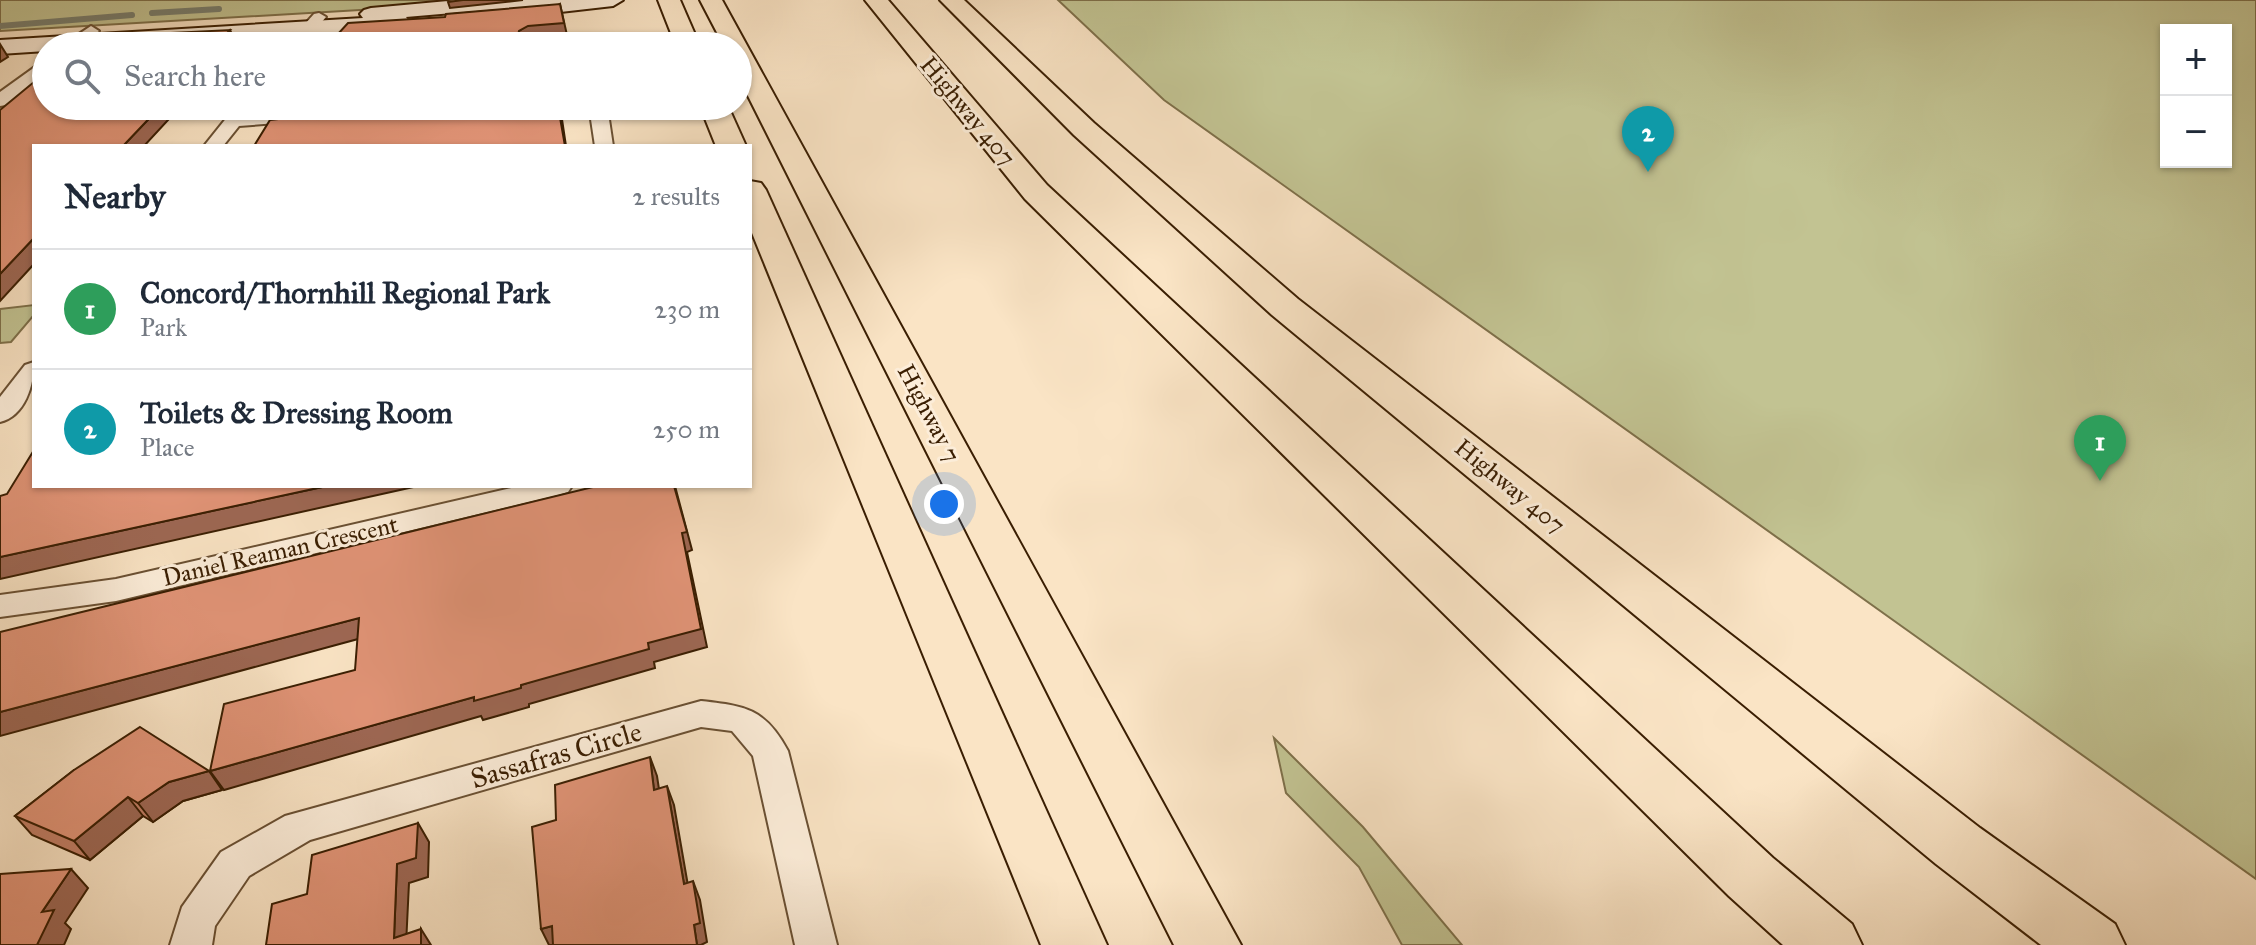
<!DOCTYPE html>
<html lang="en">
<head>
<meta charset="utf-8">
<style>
	:root { --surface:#fff; --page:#f6f6f7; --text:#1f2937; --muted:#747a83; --line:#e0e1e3; --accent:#8f2418 }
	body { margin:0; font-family:"IM FELL Great Primer",serif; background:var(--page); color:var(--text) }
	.controls { position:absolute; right:24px; top:24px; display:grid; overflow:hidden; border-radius:0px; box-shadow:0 2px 6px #0004 }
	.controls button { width:72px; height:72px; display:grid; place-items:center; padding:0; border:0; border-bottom:2px solid var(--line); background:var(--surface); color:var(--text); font:40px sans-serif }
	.you { position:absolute; left:944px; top:504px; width:28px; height:28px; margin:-20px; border:6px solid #fff; border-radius:50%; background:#1a73e8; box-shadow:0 0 0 12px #1a73e833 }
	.badge { display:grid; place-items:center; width:52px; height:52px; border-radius:50%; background:var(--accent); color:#fff; font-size:26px; font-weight:700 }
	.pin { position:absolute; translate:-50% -66px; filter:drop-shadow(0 2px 4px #0008) }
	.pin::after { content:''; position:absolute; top:42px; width:28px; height:24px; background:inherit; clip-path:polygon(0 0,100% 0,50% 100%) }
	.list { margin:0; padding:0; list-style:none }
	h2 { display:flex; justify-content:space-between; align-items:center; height:104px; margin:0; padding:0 32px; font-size:34px }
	h2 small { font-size:26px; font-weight:400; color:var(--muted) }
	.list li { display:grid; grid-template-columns:52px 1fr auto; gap:24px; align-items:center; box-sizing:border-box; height:120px; padding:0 32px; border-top:2px solid var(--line) }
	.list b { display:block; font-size:30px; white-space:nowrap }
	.list p { margin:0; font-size:26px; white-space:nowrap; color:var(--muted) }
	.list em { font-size:26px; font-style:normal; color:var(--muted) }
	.icon { flex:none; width:44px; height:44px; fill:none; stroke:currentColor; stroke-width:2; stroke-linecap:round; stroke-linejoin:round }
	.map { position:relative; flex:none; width:2256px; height:945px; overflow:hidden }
	.search { position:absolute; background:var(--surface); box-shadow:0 2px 6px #0004; left:32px; top:32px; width:720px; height:88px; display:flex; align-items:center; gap:20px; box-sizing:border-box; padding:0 28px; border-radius:44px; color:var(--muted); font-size:30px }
	.panel { position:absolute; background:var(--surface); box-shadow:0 2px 6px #0004; left:32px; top:144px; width:720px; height:344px; border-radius:0px }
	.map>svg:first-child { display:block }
	.green { fill:#c2c392; stroke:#7e704a; stroke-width:2; fill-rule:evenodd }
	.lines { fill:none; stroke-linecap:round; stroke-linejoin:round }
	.stream { stroke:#777e6f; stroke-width:6 }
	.street-casing { stroke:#6a5033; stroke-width:4 }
	.secondary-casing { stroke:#3a1e02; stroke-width:4 }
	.primary-casing { stroke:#3a1e02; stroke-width:4 }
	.highway-casing { stroke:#3a1e02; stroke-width:4 }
	.street { fill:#fcedd9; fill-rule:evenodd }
	.secondary { fill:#fcedd9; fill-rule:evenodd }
	.primary { fill:#fae4c5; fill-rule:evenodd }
	.highway { fill:#fae4c5; fill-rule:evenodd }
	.wall { fill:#c17e65; stroke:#3a1e02; stroke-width:2 }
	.shaded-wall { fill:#9d6753; stroke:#3a1e02; stroke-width:2 }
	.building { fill:#e09376; stroke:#3a1e02; stroke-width:2 }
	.labels { text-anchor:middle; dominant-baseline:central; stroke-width:6; stroke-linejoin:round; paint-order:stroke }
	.street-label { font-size:24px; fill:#3a1e02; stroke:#fcedd9 }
	.near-street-label { font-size:28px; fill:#3a1e02; stroke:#fcedd9 }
</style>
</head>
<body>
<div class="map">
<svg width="2256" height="945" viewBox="0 0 2256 945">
	<rect width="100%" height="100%" fill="#fae4c5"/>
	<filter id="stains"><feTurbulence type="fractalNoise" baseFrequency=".0025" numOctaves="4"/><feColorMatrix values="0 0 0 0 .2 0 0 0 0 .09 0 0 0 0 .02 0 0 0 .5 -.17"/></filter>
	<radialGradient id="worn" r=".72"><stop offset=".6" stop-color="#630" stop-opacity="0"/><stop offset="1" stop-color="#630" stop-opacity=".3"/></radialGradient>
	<g class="green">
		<polygon points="0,0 470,0 445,5 0,31"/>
		<path d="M1058 0H2256V879L1164 100ZM2166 30H2226V162H2166Z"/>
		<polygon points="34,305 34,315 11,342 0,343 0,309"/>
		<polygon points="1274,738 1363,827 1462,945 1402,945 1359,867 1286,793"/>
	</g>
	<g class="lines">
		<g class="stream">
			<polyline points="152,13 219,9"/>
			<polyline points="0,26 132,15"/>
		</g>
		<g class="street-casing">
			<g id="street">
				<polygon points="319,13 326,17 301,46 285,46 314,14"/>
				<polygon points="91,26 99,31 79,46 61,46"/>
				<polygon points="584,37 595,46 524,46 532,41"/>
				<polygon points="46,59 46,72 6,105 0,106 0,92"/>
				<polygon points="236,106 250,106 252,109 248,115 317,110 326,115 317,120 239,126 223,146 204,146"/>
				<polygon points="589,106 607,106 613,146 595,146"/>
				<path d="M34 362C34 385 25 416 0 422V397L25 365Z"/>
				<polygon points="520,486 572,486 568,492 558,495 116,601 0,617 0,595 116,579"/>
				<path d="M701 701C745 706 765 708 788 751L837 945H795L753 756 732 731 701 727 310 840 249 876 215 926 212 945H170L182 907 221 852 285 816Z"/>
			</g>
		</g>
		<g class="secondary-casing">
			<polygon id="secondary" points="459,0 623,0 613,6 507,18 500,16 496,12 499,9 406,17 410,22 399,28 122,46 46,46 46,51 0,54 0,40 363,18 360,14 364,10 371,8"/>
		</g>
		<g class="primary-casing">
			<g id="primary">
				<polygon points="658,0 680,0 700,46 676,46"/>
				<polygon points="700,0 722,0 1241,945 1174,945 738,76 738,46 724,46"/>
				<polygon points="700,106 728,106 746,146 716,146"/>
				<polygon points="750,181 761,183 766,190 1107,945 1041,945 750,228"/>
			</g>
		</g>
		<g class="highway-casing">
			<g id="highway">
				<polygon points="865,0 888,0 1047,185 1773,858 1852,924 1862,945 1783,945 1729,896 1025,199"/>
				<polygon points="940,0 964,0 1094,123 1298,299 1980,828 2115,924 2125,945 2041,945 1936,864 1272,315 1074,135"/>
			</g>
		</g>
		<use href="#street" class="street"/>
		<use href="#secondary" class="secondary"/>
		<use href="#primary" class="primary"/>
		<use href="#highway" class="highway"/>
	</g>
	<polygon class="wall" points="74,770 222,790 183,801 153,822 143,816 90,860 32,835 15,816"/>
	<g class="shaded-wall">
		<polygon points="463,0 523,0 450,8 448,2"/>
		<polygon points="560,4 567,35 532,38 518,35 519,31"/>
		<polygon points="230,30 236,43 233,46 219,46 221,40"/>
		<polygon points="0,44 8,57 0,62"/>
		<polygon points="161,106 181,106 144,146 123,146"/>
		<polygon points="558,106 560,106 566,146 565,146"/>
		<polygon points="34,238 34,264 0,301 0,274"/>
		<polygon points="327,486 418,486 0,579 0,557"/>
		<polygon points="675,486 692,550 687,552 707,647 654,662 655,668 529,704 529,707 483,720 481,716 224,790 210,771 474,697 521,685 648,643 682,533"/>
		<polygon points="359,618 369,636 0,736 0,712"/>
		<polygon points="650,757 657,776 662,809 654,790"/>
		<polygon points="209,771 222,790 183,801 153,822 138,803 169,782"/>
		<polygon points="667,786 674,805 691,903 684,884"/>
		<polygon points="128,797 143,816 90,860 74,841"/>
		<polygon points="418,823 429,842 428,877 409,883 406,945 394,938 397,864"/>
		<polygon points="71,869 88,888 65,923 71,929 64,945 37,945 42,912"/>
		<polygon points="693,881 700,900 707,942 701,945 697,945 694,925"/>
		<polygon points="552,926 560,945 549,945 541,929"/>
		<polygon points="421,929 431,945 421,945"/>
	</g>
	<g class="building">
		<polygon points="560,4 564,23 528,26 519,31 518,35 566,36 568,46 327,46 348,23 445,17 446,14"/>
		<polygon points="230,30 221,40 225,39 219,46 78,46 89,37"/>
		<polygon points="46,72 46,106 161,106 123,146 34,146 34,238 0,274 0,110"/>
		<polygon points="339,106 558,106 565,146 254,146 270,120 278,119 282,111"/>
		<polygon points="34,450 34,486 327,486 0,557 0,496 7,494"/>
		<polygon points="597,486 674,486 687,532 682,533 701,629 648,643 649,649 521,685 521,688 474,701 474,697 210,771 224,704 355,670 359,618 0,712 0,632"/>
		<polygon points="140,727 209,771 169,782 138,803 128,797 74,841 15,816 74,770"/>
		<polygon points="650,757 654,790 667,786 684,884 693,881 700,923 694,925 697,945 553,945 552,926 541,929 532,827 556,820 555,785"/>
		<polygon points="418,823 416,858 397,864 394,938 421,929 421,945 266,945 272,904 307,894 312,855"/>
		<polygon points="71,869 42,912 54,910 37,945 0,945 0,874"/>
	</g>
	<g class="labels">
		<g class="street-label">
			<text transform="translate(968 111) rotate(50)">Highway 407</text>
			<text transform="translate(929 413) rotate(62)">Highway 7</text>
			<text transform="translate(1510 486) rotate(39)">Highway 407</text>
			<text transform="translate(280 551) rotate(-13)">Daniel Reaman Crescent</text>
		</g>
		<g class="near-street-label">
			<text transform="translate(556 755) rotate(-16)">Sassafras Circle</text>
		</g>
	</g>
	<rect width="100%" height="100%" filter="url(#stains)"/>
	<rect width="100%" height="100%" fill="url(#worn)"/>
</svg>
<div class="controls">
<button>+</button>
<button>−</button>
</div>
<div class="you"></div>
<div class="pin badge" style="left:2100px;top:481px;background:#2e9e5b">1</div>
<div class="pin badge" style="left:1648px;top:172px;background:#0f9aa8">2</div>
<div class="search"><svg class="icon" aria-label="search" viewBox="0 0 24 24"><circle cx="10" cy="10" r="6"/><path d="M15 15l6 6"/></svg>Search here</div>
<section class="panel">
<h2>Nearby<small>2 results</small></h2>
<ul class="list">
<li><span class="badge" style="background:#2e9e5b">1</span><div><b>Concord/Thornhill Regional Park</b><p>Park</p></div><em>230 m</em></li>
<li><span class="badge" style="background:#0f9aa8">2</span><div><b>Toilets &amp; Dressing Room</b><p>Place</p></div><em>250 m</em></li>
</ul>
</section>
</div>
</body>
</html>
